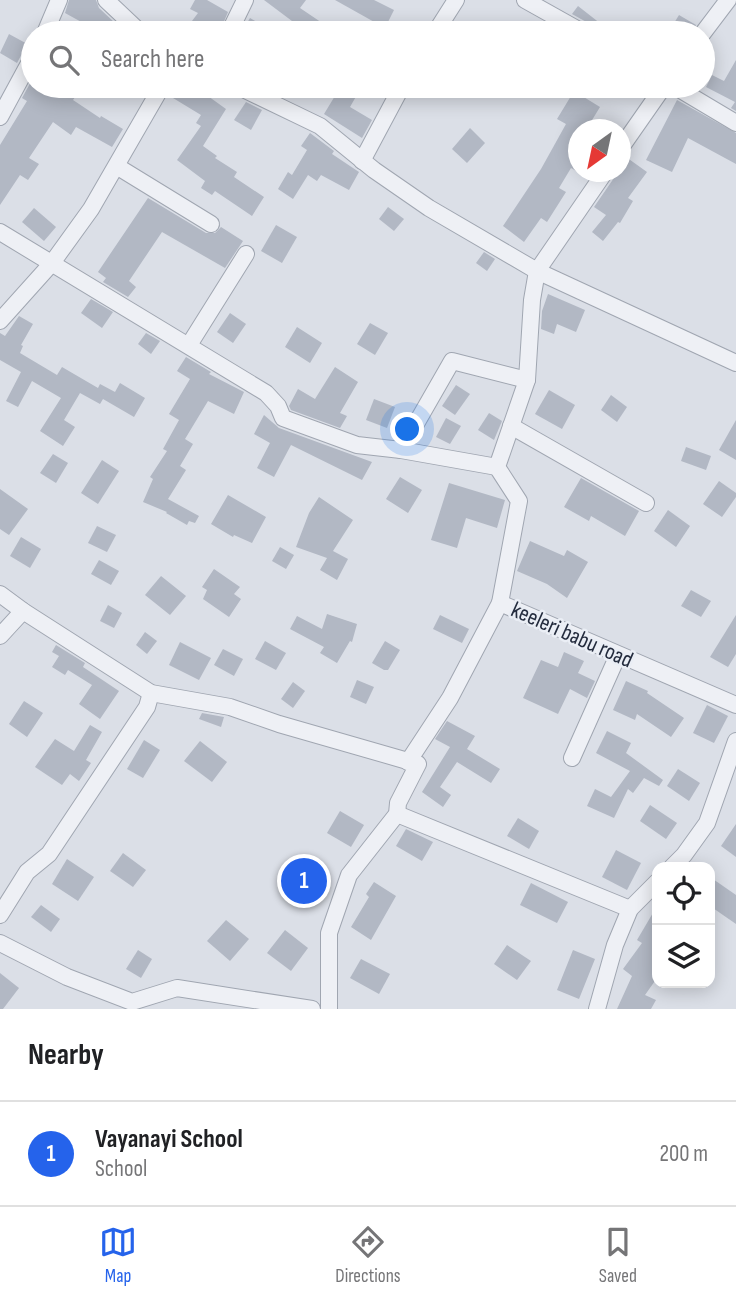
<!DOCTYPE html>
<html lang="en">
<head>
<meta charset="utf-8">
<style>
	:root { --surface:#fff; --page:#f6f6f6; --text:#202124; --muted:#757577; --line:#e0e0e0; --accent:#2563eb }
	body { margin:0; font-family:"Sofia Sans Condensed",sans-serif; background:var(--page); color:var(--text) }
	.controls { position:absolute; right:21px; bottom:21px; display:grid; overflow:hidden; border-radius:14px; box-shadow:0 4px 18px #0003 }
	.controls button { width:63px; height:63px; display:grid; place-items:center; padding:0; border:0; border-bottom:2px solid var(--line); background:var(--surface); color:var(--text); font:35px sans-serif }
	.compass { position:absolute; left:568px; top:119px; width:63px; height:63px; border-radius:50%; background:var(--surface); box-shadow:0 4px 18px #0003; rotate:213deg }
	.you { position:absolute; left:408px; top:430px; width:24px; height:24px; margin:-18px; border:5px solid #fff; border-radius:50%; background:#1a73e8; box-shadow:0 0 0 10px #1a73e833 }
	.badge { display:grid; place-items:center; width:46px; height:46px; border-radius:50%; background:var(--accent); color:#fff; font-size:23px; font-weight:700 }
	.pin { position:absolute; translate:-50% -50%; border:4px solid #fff; box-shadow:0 2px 7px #0006 }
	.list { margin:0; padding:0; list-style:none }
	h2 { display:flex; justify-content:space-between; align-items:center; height:91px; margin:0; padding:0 28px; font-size:30px }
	h2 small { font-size:23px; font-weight:400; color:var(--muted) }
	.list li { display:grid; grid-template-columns:46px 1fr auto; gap:21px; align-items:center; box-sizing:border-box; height:105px; padding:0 28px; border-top:2px solid var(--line) }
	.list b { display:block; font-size:26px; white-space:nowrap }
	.list p { margin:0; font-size:23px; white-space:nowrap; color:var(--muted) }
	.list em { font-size:23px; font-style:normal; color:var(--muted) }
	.icon { flex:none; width:38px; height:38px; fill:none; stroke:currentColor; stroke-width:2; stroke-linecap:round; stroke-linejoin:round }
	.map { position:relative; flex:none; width:736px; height:1009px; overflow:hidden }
	.search { position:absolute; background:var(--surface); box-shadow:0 4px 18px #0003; left:21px; right:21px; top:21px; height:77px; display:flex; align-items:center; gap:18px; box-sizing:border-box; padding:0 24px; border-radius:38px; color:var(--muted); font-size:26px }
	.sheet { height:196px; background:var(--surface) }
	nav { display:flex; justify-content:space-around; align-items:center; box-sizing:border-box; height:98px; border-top:2px solid var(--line); background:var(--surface); font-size:19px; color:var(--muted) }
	nav a { display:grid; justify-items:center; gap:4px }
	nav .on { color:var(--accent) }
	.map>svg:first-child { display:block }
	.building { fill:#b2b8c4 }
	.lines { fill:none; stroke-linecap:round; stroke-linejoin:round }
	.minor-casing { stroke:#a0a6b1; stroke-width:18 }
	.minor { stroke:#eef0f5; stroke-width:16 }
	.labels { text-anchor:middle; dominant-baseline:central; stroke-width:5; stroke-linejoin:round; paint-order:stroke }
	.street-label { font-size:23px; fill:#242c3e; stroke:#eaeef5 }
</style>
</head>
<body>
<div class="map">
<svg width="736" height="1009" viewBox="0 0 736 1009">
	<rect width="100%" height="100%" fill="#dbdfe7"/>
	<g class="building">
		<polygon points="69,0 96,0 99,8 115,23 107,33 90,33 82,28 85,24 65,13"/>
		<polygon points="195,0 207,0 228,12 219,33 183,33 198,13 190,9"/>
		<polygon points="264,0 306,0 300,8 337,33 308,33"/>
		<polygon points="335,0 374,0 394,10 385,28"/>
		<polygon points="578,6 601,24 594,33 590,24 572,14"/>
		<polygon points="679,15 696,25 692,33 668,33"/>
		<polygon points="250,18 276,33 241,33"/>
		<polygon points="9,34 31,46 24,50 17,63 0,53"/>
		<polygon points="736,60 736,111 731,108 735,102 706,87 712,75 724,81"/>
		<polygon points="33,78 33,86 83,86 73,100 100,118 101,116 123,129 112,147 76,127 71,135 53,122 29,158 39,164 28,180 20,175 0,205 0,145 27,101 22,98"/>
		<polygon points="180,86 194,86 226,109 203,146 217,156 215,158 237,172 234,177 264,197 252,216 215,191 212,195 201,188 205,181 177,160 201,126 196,123 201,115 173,98"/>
		<polygon points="341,86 362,86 350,107 372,120 362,138 324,114"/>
		<polygon points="574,91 600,107 586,130 578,130 578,172 571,168 559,188 566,192 547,222 541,218 524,242 503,226 541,169 566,124 557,119"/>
		<polygon points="677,100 736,133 736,164 688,138 672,172 646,160"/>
		<polygon points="246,102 262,110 251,130 234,120"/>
		<polygon points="470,128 485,143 467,163 452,149"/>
		<polygon points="310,133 334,151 332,154 359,172 349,190 321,175 317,181 308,175 293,199 278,189 288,172 292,175 307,150 301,146"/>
		<polygon points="626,157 647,172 628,198 633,201 620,223 618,222 603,241 592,232 606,215 594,207 614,178 615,172 620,172 620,159"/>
		<polygon points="148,198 206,233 215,233 221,227 243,241 225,268 162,232 129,281 136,287 128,297 103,282 106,278 98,272"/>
		<polygon points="388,207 404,219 394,231 379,219"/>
		<polygon points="34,208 56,227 44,241 22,222"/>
		<polygon points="276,225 297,237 282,263 261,251"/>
		<polygon points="484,252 495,259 487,271 476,263"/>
		<polygon points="548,294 585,310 576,332 557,324 554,334 541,329 542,311"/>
		<polygon points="91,299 113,312 102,328 81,313"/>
		<polygon points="230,313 246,324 233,343 217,332"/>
		<polygon points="19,316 33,324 21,345 23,346 20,353 57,375 62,367 98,388 100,384 115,392 120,383 145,398 134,417 103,399 100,404 80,393 64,420 75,427 63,446 40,431 61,398 32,381 18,407 6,401 21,372 0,360 0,333 5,336"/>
		<polygon points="370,323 388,333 375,355 357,344"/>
		<polygon points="297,327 322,343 310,363 285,347"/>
		<polygon points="146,333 160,341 151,354 138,344"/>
		<polygon points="186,357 211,372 209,374 244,392 234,414 208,401 185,439 193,444 180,466 186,470 168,499 199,516 195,523 189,521 187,525 166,513 167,512 143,502 153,479 150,477 167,451 163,449 179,420 169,414 190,379 177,371"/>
		<polygon points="335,367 358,382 340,413 347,416 340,428 291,410 289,406 298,389 315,399"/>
		<polygon points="456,385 470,394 455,415 442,406"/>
		<polygon points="549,390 575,405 562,429 535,414"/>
		<polygon points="611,395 627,407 617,422 601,410"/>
		<polygon points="374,399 395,407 387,428 366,420"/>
		<polygon points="489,413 502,421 494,440 478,430"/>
		<polygon points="264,415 279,428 372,462 362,480 291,445 274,477 257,468 270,443 254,434"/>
		<polygon points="446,418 461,426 450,444 436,437"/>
		<polygon points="736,420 736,460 719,450"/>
		<polygon points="686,447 711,456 706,470 681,461"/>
		<polygon points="53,454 68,463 56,483 40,473"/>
		<polygon points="102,460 119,471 98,504 81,493"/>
		<polygon points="400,477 422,490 408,513 386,499"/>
		<polygon points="581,478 639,511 625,536 591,516 589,521 564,507"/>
		<polygon points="719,481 736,493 736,497 722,517 703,504"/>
		<polygon points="449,483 505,500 497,528 466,518 457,548 431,540"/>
		<polygon points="0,489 28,509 9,535 0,529"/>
		<polygon points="228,495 266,517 252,543 234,535 233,537 211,524"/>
		<polygon points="319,497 353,520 333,551 348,559 337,580 320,570 327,558 296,547 309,513"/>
		<polygon points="668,510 690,526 676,547 654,531"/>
		<polygon points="97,526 116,535 107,552 88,543"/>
		<polygon points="21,537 41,549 30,568 10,556"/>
		<polygon points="530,541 564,556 567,550 588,562 567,598 547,584 517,571"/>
		<polygon points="280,547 294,555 286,569 272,561"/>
		<polygon points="99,560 119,571 111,585 91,574"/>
		<polygon points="214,569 240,587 234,594 241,599 229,617 203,599 207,590 202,587"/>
		<polygon points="161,576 186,596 170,615 145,595"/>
		<polygon points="691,590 711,601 701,617 681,606"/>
		<polygon points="108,605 122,613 114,628 100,621"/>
		<polygon points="327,614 357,624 352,642 350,641 337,663 320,653 324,647 290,629 297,616 322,629"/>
		<polygon points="440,615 469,629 462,643 433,629"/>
		<polygon points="736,615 736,654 728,667 710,657"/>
		<polygon points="145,632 157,641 147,654 136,645"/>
		<polygon points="265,641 286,653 276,670 255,659"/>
		<polygon points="385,641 400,650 388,670 384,670 372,663"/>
		<polygon points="180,642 211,658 199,680 169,665"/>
		<polygon points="56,645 85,663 83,667 119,691 100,719 79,704 92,685 68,670 65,675 52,667 59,656 52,652"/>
		<polygon points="223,649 243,659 234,676 214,665"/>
		<polygon points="564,652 584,661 578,673 595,681 587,698 570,689 558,714 523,698 541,660 558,667"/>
		<polygon points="357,680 374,687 366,704 350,697"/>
		<polygon points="626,681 648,691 647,693 684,718 671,737 637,714 635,720 613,710"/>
		<polygon points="293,682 305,691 293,708 281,699"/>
		<polygon points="24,701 43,713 27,737 9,724"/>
		<polygon points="707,705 728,716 714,743 693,733"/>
		<polygon points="202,713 224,717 221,727 199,719"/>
		<polygon points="447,721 475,736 467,749 500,769 491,783 457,762 440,787 451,795 443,807 422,792 450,747 435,739"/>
		<polygon points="90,725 102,732 86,760 91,763 79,781 70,774 62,785 35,767 55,739 74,751"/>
		<polygon points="607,731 631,743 626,753 663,780 659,786 644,778 633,793 628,789 614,818 587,806 595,789 611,797 630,771 596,753"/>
		<polygon points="144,740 160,750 143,778 127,769"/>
		<polygon points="200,741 227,762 212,782 184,761"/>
		<polygon points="678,769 700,783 689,801 667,786"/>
		<polygon points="650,805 677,823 666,839 640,821"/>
		<polygon points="340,811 364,825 351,847 327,833"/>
		<polygon points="518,818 539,831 529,849 507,836"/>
		<polygon points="736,824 736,857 721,846"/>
		<polygon points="406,829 433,842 422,861 396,846"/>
		<polygon points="616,850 641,863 627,890 602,877"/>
		<polygon points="123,853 146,870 133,887 110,871"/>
		<polygon points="67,859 94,877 78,901 52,884"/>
		<polygon points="710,877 736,895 736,924 710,906"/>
		<polygon points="374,882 396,896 371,940 351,927 369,897 366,894"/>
		<polygon points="531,883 568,902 557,923 520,905"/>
		<polygon points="41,905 60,919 51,932 31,917"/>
		<polygon points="657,906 657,978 645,995 656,1000 651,1009 617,1009 632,976 623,969 642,943 637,940"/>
		<polygon points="226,920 249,939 230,961 207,941"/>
		<polygon points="285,930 308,948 291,971 267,953"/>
		<polygon points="507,945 531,961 517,980 494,964"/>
		<polygon points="138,950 152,959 141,978 126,969"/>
		<polygon points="573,950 595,959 579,999 557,990"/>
		<polygon points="361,959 390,974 379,994 350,978"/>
		<polygon points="0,973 19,988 3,1009 0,1009"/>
	</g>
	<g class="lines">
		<g class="minor-casing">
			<g id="minor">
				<polyline points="106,0 141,33"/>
				<polyline points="525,0 584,33"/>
				<polyline points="45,33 59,0"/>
				<polyline points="229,33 245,0"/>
				<polyline points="435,33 456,0"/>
				<polyline points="703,33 728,0"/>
				<polyline points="237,86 320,126 374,170 429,208 537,271 605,172"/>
				<polyline points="674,86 736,123"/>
				<polyline points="0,117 33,56"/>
				<polyline points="620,149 664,86"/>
				<polyline points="362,161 402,86"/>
				<polyline points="118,167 211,224"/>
				<polyline points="0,232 266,393 278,406 283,418 357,445 401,450 452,361 527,380"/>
				<polyline points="0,321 52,263 91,209 162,86"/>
				<polyline points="189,345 246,254"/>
				<polyline points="511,426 646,503"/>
				<polyline points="401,450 497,467"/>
				<polyline points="0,594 23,611 151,693 230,707 279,724 418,764 398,803 397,814 349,875 329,933 329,1009"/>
				<polyline points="500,603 519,501 497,467 527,380 532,300 537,271 736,363"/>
				<polyline points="0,636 23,611"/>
				<polyline points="572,758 618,655"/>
				<polyline points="408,762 450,698 500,603 736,705"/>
				<polyline points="397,814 630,909"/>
				<polyline points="672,867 684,855 707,823 736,741"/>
				<polyline points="0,915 27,872 49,854 147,707 151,693"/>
				<polyline points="0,943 67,977 132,1002 177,988 312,1009"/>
				<polyline points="597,1009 615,945 630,909 657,882"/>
			</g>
		</g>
		<use href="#minor" class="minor"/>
	</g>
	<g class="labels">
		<g class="street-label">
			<text transform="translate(572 635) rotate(24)">keeleri babu road</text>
		</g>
	</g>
</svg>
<div class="controls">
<button><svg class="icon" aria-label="locate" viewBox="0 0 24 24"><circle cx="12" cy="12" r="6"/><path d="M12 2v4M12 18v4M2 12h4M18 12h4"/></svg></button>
<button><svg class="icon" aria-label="layers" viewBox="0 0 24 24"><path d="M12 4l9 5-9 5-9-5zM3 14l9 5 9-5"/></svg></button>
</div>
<svg class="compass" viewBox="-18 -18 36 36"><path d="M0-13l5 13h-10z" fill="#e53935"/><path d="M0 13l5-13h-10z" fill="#757577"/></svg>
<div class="you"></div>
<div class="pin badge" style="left:304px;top:881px">1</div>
<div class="search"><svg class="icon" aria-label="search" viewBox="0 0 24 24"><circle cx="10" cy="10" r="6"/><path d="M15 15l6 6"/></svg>Search here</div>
</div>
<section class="sheet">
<h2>Nearby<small></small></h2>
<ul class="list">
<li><span class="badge">1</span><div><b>Vayanayi School</b><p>School</p></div><em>200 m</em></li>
</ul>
</section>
<nav>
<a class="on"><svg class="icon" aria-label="map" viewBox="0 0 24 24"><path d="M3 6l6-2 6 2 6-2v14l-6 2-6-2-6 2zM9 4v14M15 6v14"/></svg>Map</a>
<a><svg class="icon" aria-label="directions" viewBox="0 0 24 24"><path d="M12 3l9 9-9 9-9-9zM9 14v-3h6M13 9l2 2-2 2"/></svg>Directions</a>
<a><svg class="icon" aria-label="saved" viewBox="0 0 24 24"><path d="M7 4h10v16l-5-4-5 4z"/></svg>Saved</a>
</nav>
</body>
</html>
